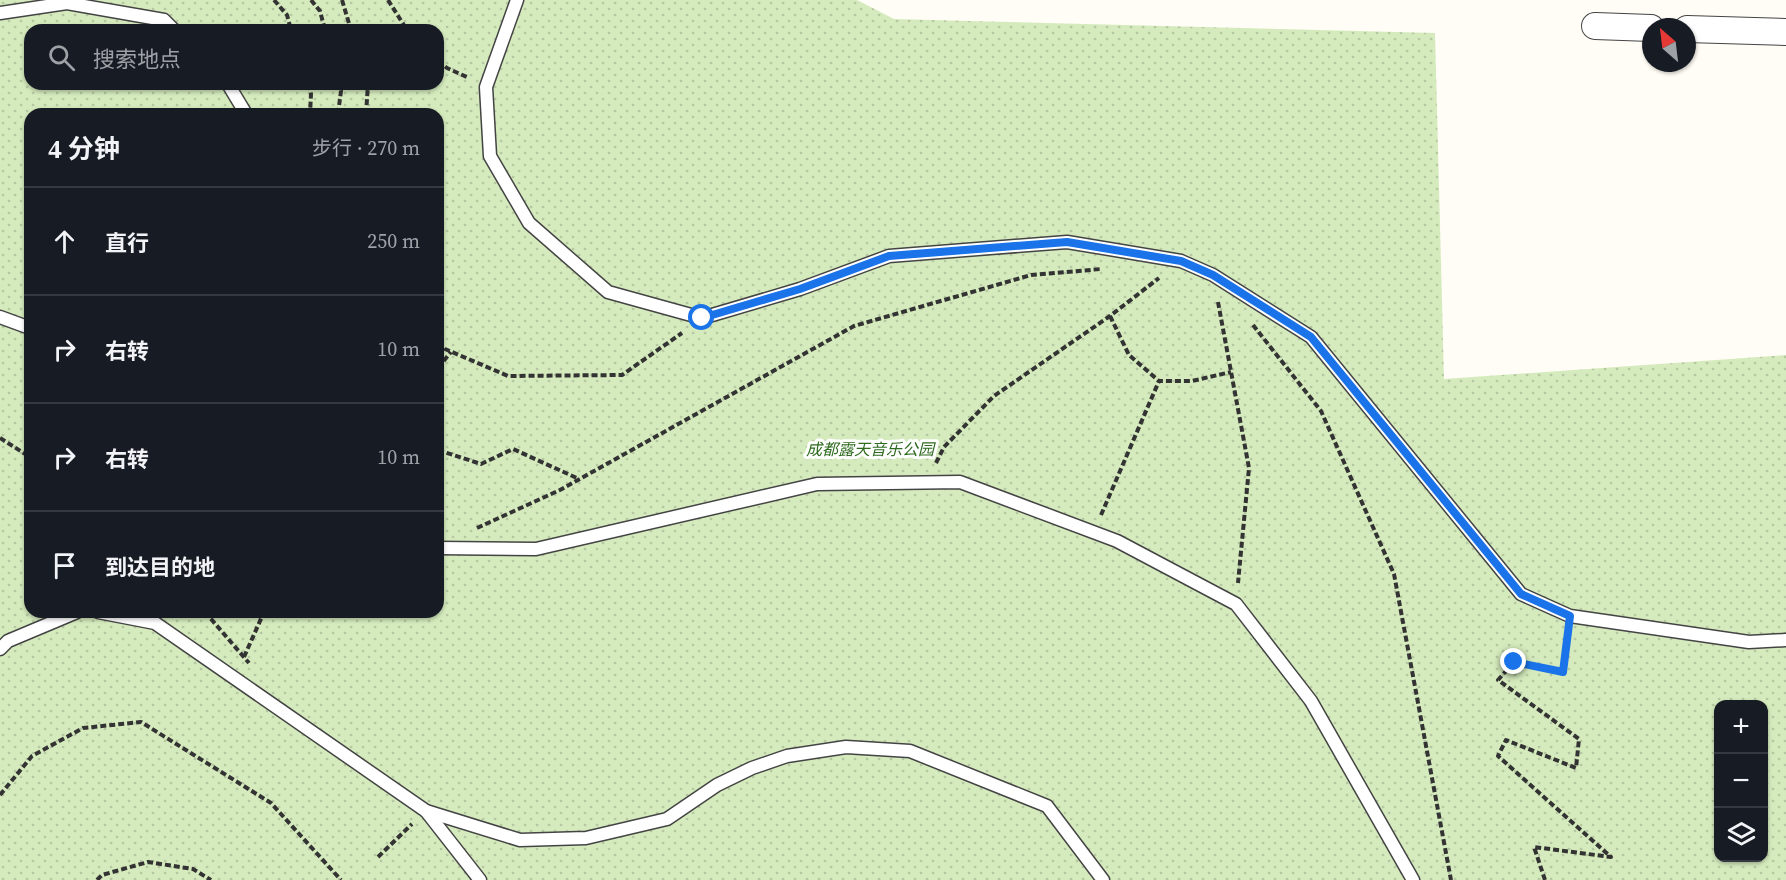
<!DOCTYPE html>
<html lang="zh">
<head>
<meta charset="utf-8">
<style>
	:root { --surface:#171b24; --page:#242831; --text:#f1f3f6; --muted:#9ea1a6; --line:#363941 }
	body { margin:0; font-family:"Source Serif 4","Noto Sans SC",serif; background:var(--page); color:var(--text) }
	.controls { position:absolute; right:18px; bottom:18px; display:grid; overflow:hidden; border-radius:12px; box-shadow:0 2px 4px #0004 }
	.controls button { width:54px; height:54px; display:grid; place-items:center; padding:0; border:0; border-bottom:2px solid var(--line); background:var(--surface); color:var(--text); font:30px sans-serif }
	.compass { position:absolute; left:1642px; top:18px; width:54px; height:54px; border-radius:50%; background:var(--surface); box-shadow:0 2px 4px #0004; rotate:332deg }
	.stop { position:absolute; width:18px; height:18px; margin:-14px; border:4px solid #1a73e8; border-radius:50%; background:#fff }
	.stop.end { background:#1a73e8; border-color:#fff; box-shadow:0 2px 6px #0008 }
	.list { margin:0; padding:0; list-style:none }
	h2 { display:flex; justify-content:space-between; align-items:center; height:78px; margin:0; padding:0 24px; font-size:26px }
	h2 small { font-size:20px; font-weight:400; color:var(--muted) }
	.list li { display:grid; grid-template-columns:39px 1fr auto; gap:18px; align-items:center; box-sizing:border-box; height:108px; padding:0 24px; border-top:2px solid var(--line) }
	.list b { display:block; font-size:22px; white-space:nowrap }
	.list em { font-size:20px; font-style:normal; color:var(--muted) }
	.icon { flex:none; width:33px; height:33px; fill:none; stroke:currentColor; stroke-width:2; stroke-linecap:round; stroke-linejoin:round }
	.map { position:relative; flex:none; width:1786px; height:880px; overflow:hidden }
	.search { position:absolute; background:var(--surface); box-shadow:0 2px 4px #0004; left:24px; top:24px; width:420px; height:66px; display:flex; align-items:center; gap:15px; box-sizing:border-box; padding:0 21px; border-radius:18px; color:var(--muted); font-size:22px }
	.panel { position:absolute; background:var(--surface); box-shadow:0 2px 4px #0004; left:24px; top:108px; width:420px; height:510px; border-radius:18px }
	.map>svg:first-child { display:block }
	.park { fill:url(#park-dots); fill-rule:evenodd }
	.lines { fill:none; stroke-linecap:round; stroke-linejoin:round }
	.lane-casing { stroke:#444; stroke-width:15 }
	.street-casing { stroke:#444; stroke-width:28 }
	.path { stroke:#333; stroke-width:4; stroke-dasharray:6 3; stroke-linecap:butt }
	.lane { stroke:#fff; stroke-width:12 }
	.street { stroke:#fff; stroke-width:26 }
	.route { stroke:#1a73e8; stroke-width:8 }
	.labels { text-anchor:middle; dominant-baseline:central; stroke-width:6; stroke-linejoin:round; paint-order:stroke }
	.park-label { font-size:16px; font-style:italic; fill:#2f6b1f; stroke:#fff }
</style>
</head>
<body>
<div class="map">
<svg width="1786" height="880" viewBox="0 0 1786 880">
	<defs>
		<pattern id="park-dots" width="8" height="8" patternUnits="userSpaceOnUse" patternTransform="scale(1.5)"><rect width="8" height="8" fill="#d5ebbd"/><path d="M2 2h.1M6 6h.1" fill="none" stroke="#b6c8a1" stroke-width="1.8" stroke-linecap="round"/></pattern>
	</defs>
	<rect width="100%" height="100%" fill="#fffdf5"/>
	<path class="park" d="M0 0H857L894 19 1435 33 1444 379 1786 355V880H0ZM30 30H438V84H30ZM30 114H438V612H30ZM1718 704H1764V858H1718Z"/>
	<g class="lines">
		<g class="lane-casing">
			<g id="lane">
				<polyline points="517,0 486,87 490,156 529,223 608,292 702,318 800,289 889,256 1067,242 1181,261 1213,275 1311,337 1521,594 1570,616 1749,642 1786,640"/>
				<polyline points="0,13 67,3 164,20 174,30"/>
				<polyline points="228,84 246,114"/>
				<polyline points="0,317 30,328"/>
				<polyline points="438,548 536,549 817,484 960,482 1117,541 1236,604 1311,701 1413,880"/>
				<polyline points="98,612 155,623 426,811 520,840 586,838 667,819 717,785 752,768 787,756 846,747 910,751 1047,806 1103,880"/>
				<polyline points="0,649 8,641 77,612"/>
				<polyline points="426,811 480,880"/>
			</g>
		</g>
		<g class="street-casing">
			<g id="street">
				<polyline points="1595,26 1651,28"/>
				<polyline points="1687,29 1786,32"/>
			</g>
		</g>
		<g class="path">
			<polyline points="274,0 287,15 291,30"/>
			<polyline points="311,0 320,11 325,30"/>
			<polyline points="342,0 351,30"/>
			<polyline points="388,0 407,30"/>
			<polyline points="438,61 447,68 469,78"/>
			<polyline points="308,84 311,94 310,114"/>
			<polyline points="338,114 341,91 339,84"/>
			<polyline points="366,114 368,84"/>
			<polyline points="438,225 446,221"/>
			<polyline points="1218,302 1249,468 1238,583"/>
			<polyline points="1110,316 1129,355 1159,381 1192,381 1231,372"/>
			<polyline points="1253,325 1321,411 1394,574 1451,880"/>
			<polyline points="438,342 445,349 508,376 622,375 682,333"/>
			<polyline points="438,368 451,352"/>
			<polyline points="0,438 30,457"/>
			<polyline points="438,450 481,464 513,449 579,479"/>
			<polyline points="936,463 944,447 994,396 1110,316 1159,278"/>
			<polyline points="1101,515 1159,381"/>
			<polyline points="477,528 560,490 854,326 1031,275 1101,269"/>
			<polyline points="205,612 249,663"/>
			<polyline points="244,657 264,612"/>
			<polyline points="0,795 32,756 83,728 141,722 271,803 341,880"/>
			<polyline points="378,857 412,824"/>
			<polyline points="97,880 102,875 148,862 193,869 211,880"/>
			<polyline points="1545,880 1534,847 1611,857 1498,756 1506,740 1576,768 1579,739 1498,680 1514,662 1563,672 1568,635"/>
		</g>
		<use href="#lane" class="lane"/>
		<use href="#street" class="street"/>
	</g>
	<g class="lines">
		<polyline class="route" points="702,318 800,289 889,256 1067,242 1181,261 1213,275 1311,337 1521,594 1570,616 1563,672 1514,662"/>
	</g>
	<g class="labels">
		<g class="park-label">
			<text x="870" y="449">成都露天音乐公园</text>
		</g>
	</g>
</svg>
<div class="controls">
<button>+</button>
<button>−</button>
<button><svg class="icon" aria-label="layers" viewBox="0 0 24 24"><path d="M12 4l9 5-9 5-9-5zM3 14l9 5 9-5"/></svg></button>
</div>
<svg class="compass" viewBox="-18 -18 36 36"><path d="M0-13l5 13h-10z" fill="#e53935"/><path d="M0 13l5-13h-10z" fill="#9ea1a6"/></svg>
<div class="stop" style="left:702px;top:318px"></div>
<div class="stop end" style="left:1514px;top:662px"></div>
<div class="search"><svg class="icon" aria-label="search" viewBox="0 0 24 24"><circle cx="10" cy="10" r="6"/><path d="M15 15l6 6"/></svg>搜索地点</div>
<section class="panel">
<h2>4 分钟<small>步行 · 270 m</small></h2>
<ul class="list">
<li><svg class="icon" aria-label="ahead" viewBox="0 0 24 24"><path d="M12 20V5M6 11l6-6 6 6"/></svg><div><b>直行</b></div><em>250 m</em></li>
<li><svg class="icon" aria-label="right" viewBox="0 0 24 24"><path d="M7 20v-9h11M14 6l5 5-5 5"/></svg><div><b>右转</b></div><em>10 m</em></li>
<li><svg class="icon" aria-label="right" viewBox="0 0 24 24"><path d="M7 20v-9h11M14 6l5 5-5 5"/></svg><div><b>右转</b></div><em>10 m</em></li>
<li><svg class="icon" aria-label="arrive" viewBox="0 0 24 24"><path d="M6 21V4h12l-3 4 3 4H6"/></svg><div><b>到达目的地</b></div></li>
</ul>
</section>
</div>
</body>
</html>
